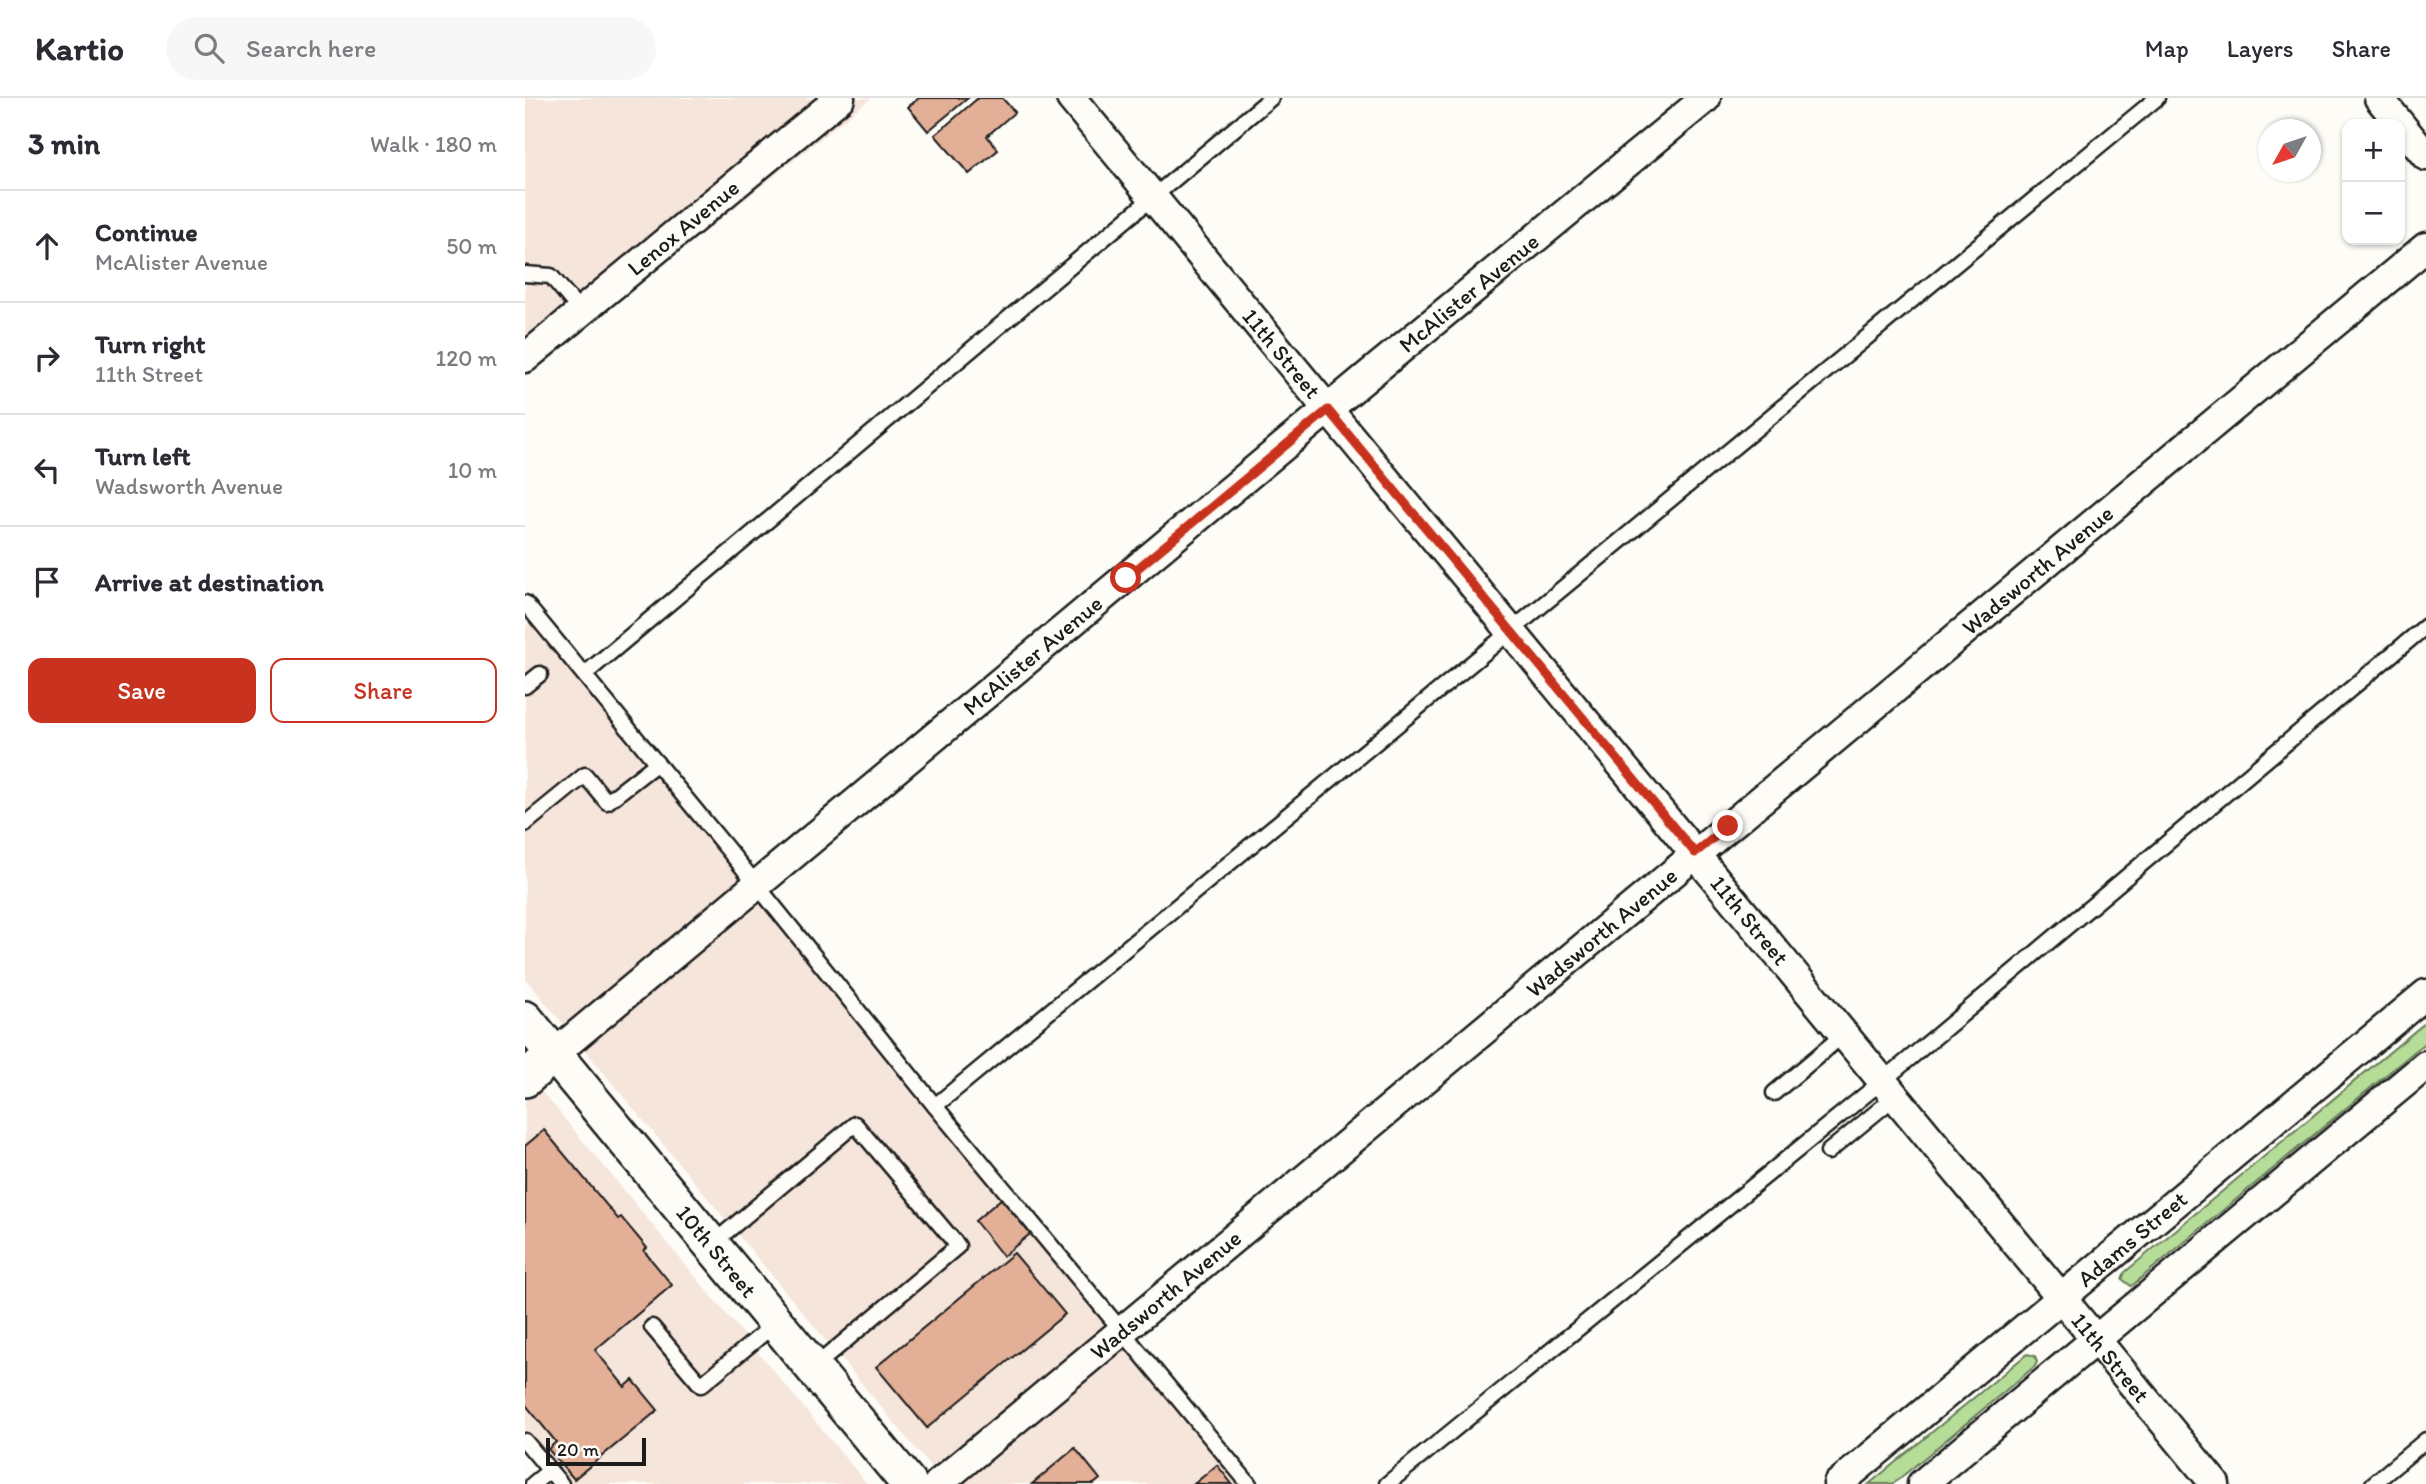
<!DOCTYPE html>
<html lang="en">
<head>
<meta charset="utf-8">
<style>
	:root { --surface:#fff; --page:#f7f7f7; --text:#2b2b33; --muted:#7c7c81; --line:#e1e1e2; --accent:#c8321e }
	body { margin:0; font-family:Itim,sans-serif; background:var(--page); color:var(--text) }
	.controls { position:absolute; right:21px; top:21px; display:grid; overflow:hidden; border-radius:14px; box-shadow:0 2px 5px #0004 }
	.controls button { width:63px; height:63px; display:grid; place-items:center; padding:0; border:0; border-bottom:2px solid var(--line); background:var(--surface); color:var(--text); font:35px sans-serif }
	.compass { position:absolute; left:1733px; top:21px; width:63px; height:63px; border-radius:50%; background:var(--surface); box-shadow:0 2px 5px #0004; rotate:230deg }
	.scale { position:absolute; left:21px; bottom:18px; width:100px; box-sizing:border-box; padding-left:7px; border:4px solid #1c1c1c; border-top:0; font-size:19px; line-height:24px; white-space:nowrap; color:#1c1c1c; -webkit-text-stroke:5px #fdfcf7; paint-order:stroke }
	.stop { position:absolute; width:21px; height:21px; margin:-16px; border:5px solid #c8321e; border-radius:50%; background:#fff }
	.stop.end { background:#c8321e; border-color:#fff; box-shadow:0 2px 7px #0008 }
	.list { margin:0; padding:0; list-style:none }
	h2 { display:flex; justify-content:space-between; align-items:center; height:91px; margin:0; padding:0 28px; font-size:30px }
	h2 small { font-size:23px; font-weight:400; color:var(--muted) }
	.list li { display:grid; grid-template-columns:46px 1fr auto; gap:21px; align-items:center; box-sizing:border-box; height:112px; padding:0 28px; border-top:2px solid var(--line) }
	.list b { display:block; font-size:26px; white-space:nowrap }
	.list p { margin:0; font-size:23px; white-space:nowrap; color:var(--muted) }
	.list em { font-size:23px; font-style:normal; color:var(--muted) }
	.actions { display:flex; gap:14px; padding:21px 28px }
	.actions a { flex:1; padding:16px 0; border:2px solid var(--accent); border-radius:14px; text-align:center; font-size:24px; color:var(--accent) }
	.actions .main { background:var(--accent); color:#fff }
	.icon { flex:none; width:38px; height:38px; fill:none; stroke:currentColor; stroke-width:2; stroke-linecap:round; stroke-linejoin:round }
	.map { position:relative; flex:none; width:1901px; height:1386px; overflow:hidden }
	header { display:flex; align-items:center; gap:42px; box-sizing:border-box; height:98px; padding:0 35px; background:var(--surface); border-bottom:2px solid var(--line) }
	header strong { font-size:33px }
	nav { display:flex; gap:38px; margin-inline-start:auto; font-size:24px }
	.search { width:490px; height:63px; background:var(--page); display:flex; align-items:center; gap:18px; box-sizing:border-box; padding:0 24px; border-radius:38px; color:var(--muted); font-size:26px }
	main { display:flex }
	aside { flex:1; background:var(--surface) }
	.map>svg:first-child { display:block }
	.built { fill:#f6e5da }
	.green { fill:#b5dd98; stroke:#687c5a; stroke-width:2 }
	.building { fill:#e4af97; stroke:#1c1c1c; stroke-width:2 }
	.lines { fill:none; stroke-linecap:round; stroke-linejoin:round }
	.service-casing { stroke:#1c1c1c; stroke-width:19 }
	.minor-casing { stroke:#1c1c1c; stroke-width:33 }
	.tertiary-casing { stroke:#1c1c1c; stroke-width:40 }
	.service { stroke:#fdfcf7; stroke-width:14 }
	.minor { stroke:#fdfcf7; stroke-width:28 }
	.tertiary { stroke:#fdfcf7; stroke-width:35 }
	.route { stroke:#c8321e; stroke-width:9 }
	.labels { text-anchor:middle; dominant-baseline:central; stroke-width:7; stroke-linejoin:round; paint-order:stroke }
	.street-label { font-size:23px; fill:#1c1c1c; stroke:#fdfcf7 }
</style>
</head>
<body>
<header>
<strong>Kartio</strong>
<div class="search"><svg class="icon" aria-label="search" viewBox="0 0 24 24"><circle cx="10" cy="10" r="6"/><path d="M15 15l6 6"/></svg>Search here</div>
<nav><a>Map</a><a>Layers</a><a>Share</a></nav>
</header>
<main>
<aside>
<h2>3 min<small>Walk · 180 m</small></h2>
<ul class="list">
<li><svg class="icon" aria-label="ahead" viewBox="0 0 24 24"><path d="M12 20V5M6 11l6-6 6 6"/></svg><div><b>Continue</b><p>McAlister Avenue</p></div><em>50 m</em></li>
<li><svg class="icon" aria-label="right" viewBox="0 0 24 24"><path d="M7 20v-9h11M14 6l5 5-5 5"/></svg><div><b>Turn right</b><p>11th Street</p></div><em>120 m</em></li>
<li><svg class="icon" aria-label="left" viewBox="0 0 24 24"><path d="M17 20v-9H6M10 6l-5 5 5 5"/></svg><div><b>Turn left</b><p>Wadsworth Avenue</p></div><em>10 m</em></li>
<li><svg class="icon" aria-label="arrive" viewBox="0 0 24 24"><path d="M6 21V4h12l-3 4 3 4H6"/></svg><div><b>Arrive at destination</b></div></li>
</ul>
<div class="actions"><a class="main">Save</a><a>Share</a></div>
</aside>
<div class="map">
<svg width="1901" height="1386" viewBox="0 0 1901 1386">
	<rect width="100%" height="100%" fill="#fdfcf7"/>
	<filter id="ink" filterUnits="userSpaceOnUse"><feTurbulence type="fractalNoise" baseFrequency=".0143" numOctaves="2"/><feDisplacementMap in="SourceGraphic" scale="14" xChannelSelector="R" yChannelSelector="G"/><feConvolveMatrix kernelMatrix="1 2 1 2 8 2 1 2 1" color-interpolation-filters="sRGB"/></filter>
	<g filter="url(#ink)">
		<g class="built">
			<polygon points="0,0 346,0 0,278"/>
			<polygon points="10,521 732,1386 420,1386 0,880 0,529"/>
			<polygon points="0,973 342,1386 32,1386 0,1347"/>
		</g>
		<g class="green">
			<polygon points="1901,924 1901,944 1609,1186 1606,1188 1597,1181 1600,1174"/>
			<polygon points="1502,1256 1510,1258 1512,1264 1510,1268 1368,1386 1344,1386"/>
		</g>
		<g class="building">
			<polygon points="394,0 443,0 403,33 383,9"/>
			<polygon points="453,0 477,0 490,14 462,38 473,52 444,76 410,37"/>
			<polygon points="19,1032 93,1121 96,1119 122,1150 119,1153 147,1187 70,1252 100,1289 108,1282 133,1312 49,1381 23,1351 31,1344 0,1306 0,1048"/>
			<polygon points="477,1100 505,1136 478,1158 450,1123"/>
			<polygon points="489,1155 540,1216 402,1330 351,1269"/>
			<polygon points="550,1350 575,1381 569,1386 507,1386"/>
			<polygon points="692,1367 707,1386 669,1386"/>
		</g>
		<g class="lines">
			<g class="service-casing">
				<g id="service">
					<polyline points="0,176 26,178 56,214"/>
					<polyline points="0,505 218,770 410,1008 724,1386"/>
					<polyline points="60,576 746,0"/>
					<polyline points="0,588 15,576"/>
					<polyline points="0,726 60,677 82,704 132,665"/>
					<polyline points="1249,995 1319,936"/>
					<polyline points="410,1008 1632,0"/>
					<polyline points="1303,1054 1371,998"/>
					<polyline points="187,1146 330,1026 433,1148 288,1270"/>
					<polyline points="127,1229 176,1287 251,1225"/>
					<polyline points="0,1343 36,1386"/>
					<polyline points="8,1386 24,1373"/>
					<polyline points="862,1386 1372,971 1901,528"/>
					<polyline points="1848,1386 1901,1342"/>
				</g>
			</g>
			<g class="minor-casing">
				<g id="minor">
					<path id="s1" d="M546 0 1690 1386"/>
					<polyline points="1854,0 1901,58"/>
					<path id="s2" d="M0 260 315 0"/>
					<path id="s3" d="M29 956 845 276 1181 0"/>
					<path id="s4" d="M413 1386 1901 149"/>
					<path id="s5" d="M1313 1386 1901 896"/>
					<polyline points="1397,1386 1901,967"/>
				</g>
			</g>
			<g class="tertiary-casing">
				<g id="tertiary">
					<path id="s6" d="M0 921 384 1386"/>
					<polyline points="0,981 29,956"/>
				</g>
			</g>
			<use href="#service" class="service"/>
			<use href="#minor" class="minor"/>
			<use href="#tertiary" class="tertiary"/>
		</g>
	</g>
	<g class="lines" filter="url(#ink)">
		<polyline class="route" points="601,480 803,312 1170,755 1203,728"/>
	</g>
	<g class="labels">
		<g class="street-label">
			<text stroke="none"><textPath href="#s2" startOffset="205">Lenox Avenue</textPath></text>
			<text stroke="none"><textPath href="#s3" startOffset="1190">McAlister Avenue</textPath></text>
			<text stroke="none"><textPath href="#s1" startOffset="331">11th Street</textPath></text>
			<text stroke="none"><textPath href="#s4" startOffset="1430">Wadsworth Avenue</textPath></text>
			<text stroke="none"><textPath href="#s3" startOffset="623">McAlister Avenue</textPath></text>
			<text stroke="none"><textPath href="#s1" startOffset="1066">11th Street</textPath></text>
			<text stroke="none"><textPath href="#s4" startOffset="863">Wadsworth Avenue</textPath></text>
			<text stroke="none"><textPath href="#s5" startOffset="383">Adams Street</textPath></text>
			<text stroke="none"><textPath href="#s6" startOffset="301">10th Street</textPath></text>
			<text stroke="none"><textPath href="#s4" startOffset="296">Wadsworth Avenue</textPath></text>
			<text stroke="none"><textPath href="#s1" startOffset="1633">11th Street</textPath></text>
		</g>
	</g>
</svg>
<div class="controls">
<button>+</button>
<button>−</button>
</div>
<svg class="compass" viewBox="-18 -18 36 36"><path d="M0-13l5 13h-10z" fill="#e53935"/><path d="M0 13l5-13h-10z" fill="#7c7c81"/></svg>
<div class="scale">20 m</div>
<div class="stop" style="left:601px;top:480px"></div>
<div class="stop end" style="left:1203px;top:728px"></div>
</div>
</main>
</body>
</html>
